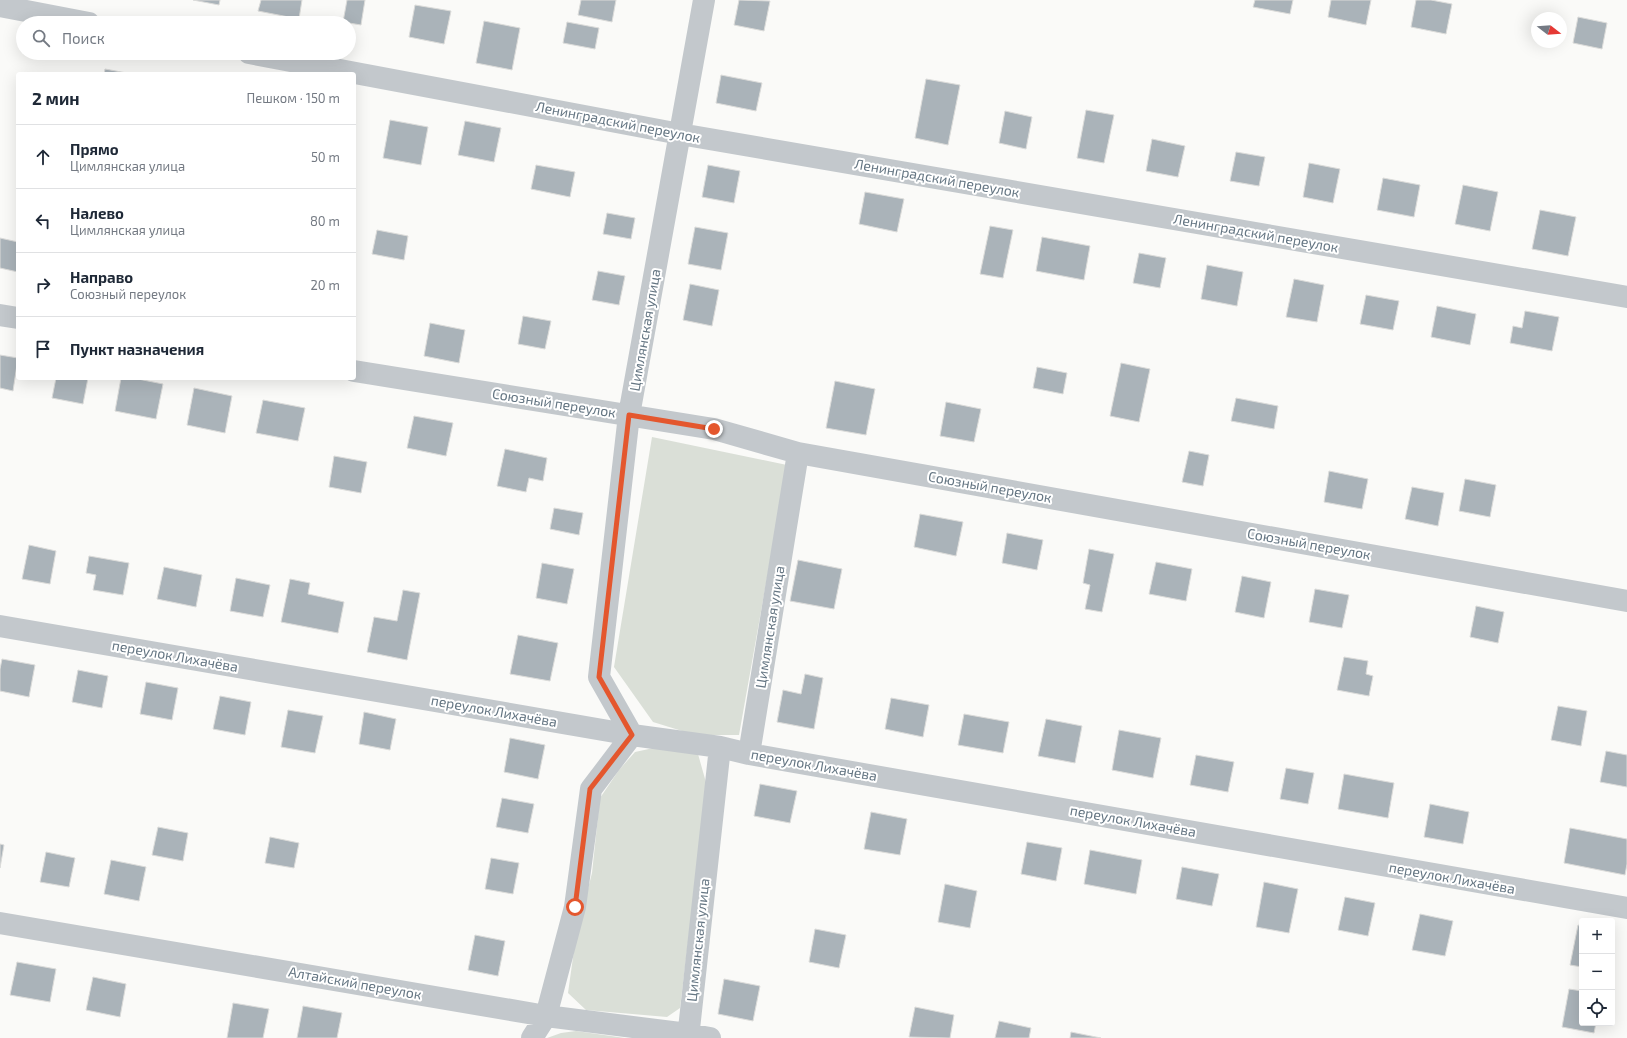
<!DOCTYPE html>
<html lang="ru">
<head>
<meta charset="utf-8">
<style>
  :root { --surface:#fff; --page:#f2f2f3; --text:#1f2937; --muted:#747a83; --line:#e0e1e3 }
  body { margin:0; font-family:"Exo 2",sans-serif; background:var(--page); color:var(--text) }
  .controls { position:absolute; right:12px; bottom:12px; display:grid; overflow:hidden; border-radius:4px; box-shadow:0 4px 16px #0002 }
  .controls button { width:36px; height:36px; display:grid; place-items:center; padding:0; border:0; border-bottom:1px solid var(--line); background:var(--surface); color:var(--text); font:20px sans-serif }
  .compass { position:absolute; left:1531px; top:12px; width:36px; height:36px; border-radius:50%; background:var(--surface); box-shadow:0 4px 16px #0002; rotate:107deg }
  .stop { position:absolute; width:12px; height:12px; margin:-9px; border:3px solid #e4572e; border-radius:50%; background:#fff }
  .stop.end { background:#e4572e; border-color:#fff; box-shadow:0 1px 4px #0008 }
  .list { margin:0; padding:0; list-style:none }
  h2 { display:flex; justify-content:space-between; align-items:center; height:52px; margin:0; padding:0 16px; font-size:17px }
  h2 small { font-size:13px; font-weight:400; color:var(--muted) }
  .list li { display:grid; grid-template-columns:26px 1fr auto; gap:12px; align-items:center; box-sizing:border-box; height:64px; padding:0 16px; border-top:1px solid var(--line) }
  .list b { display:block; font-size:15px; white-space:nowrap }
  .list p { margin:0; font-size:13px; white-space:nowrap; color:var(--muted) }
  .list em { font-size:13px; font-style:normal; color:var(--muted) }
  .icon { flex:none; width:22px; height:22px; fill:none; stroke:currentColor; stroke-width:2; stroke-linecap:round; stroke-linejoin:round }
  .map { position:relative; flex:none; width:1627px; height:1038px; overflow:hidden }
  .search { position:absolute; background:var(--surface); box-shadow:0 4px 16px #0002; left:16px; top:16px; width:340px; height:44px; display:flex; align-items:center; gap:10px; box-sizing:border-box; padding:0 14px; border-radius:22px; color:var(--muted); font-size:15px }
  .panel { position:absolute; background:var(--surface); box-shadow:0 4px 16px #0002; left:16px; top:72px; width:340px; height:308px; border-radius:4px }
  .map>svg:first-child { display:block }
</style>
</head>
<body>
<div class="map">
<svg width="1627" height="1038" viewBox="0 0 1627 1038">
  <rect width="100%" height="100%" fill="#fafaf8"/>
  <!-- green -->
  <path fill="#dadfd7" d="M652,437L787,465L739,735H695L653,722L614,667Z
    M658,747L698,754L707,786L680,1008L667,1017L586,1010L568,993L576,936L592,873L600,798L619,770L635,752Z
    M576,1031L625,1038H547L561,1033Z"/>
  <!-- building -->
  <path fill="#aab3b9" stroke="#dcdcda" d="M193,0H220L219,5Z
    M261,0H302L299,19L258,11Z
    M347,0H365L361,25L343,22Z
    M581,0H616L612,22L578,15Z
    M739,0L770,1L764,31L734,25Z
    M1255,0H1293L1290,14L1253,7Z
    M1331,0H1371L1366,25L1328,17Z
    M1416,0H1431L1452,4L1446,34L1411,27Z
    M415,5L451,11L444,44L409,37Z
    M1578,17L1607,23L1602,49L1573,43Z
    M484,21L520,28L512,70L476,63Z
    M567,22L599,28L595,49L563,43Z
    M105,69L132,74H104Z
    M721,75L762,83L756,111L716,103Z
    M926,79L960,85L948,145L915,138Z
    M1086,110L1114,115L1104,163L1077,158Z
    M1005,111L1032,117L1026,149L999,143Z
    M390,120L428,127L421,165L383,158Z
    M465,121L501,128L494,162L458,155Z
    M1152,139L1185,146L1178,177L1146,171Z
    M1236,152L1265,157L1259,186L1230,181Z
    M1309,163L1340,169L1333,203L1303,197Z
    M536,165L575,172L570,197L531,189Z
    M708,165L740,171L734,203L702,197Z
    M1383,178L1420,185L1414,217L1377,210Z
    M1463,185L1498,192L1490,231L1455,224Z
    M865,192L904,199L897,232L859,224Z
    M1540,210L1576,217L1568,256L1532,249Z
    M607,213L635,218L631,239L603,234Z
    M990,226L1013,230L1003,278L980,274Z
    M695,227L728,233L721,270L688,264Z
    M377,230L408,236L404,260L372,254Z
    M1042,237L1090,246L1084,280L1036,271Z
    M0,238L18,242V272L0,268Z
    M1139,253L1166,258L1160,288L1133,283Z
    M1207,265L1243,272L1237,306L1201,299Z
    M598,271L625,276L619,305L592,300Z
    M1294,279L1324,285L1317,322L1286,317Z
    M690,284L719,290L712,326L683,320Z
    M1366,295L1399,301L1393,330L1360,324Z
    M1437,306L1476,314L1470,345L1431,337Z
    M1525,311L1559,317L1552,351L1510,343L1513,326L1522,328Z
    M523,316L551,321L545,349L518,344Z
    M430,323L465,330L459,363L424,356Z
    M0,355L18,358L13,391L0,388Z
    M1121,363L1150,369L1139,422L1110,416Z
    M1037,367L1067,373L1063,394L1033,388Z
    M56,378H88L83,404L52,398Z
    M121,378H133L163,384L156,419L115,411Z
    M835,381L875,389L866,435L826,428Z
    M194,388L232,396L225,433L187,425Z
    M1236,398L1278,406L1274,429L1231,421Z
    M263,400L305,408L298,441L256,433Z
    M946,402L981,409L974,442L940,436Z
    M414,416L453,423L446,456L407,448Z
    M505,449L547,458L543,481L529,478L526,492L497,486Z
    M1189,451L1209,455L1203,486L1182,482Z
    M334,456L367,462L361,493L329,487Z
    M1329,471L1368,479L1362,509L1324,502Z
    M1465,479L1496,485L1490,517L1459,511Z
    M1412,487L1444,493L1438,526L1405,519Z
    M554,508L583,513L579,535L550,529Z
    M920,514L963,522L956,556L914,547Z
    M1007,533L1043,540L1037,570L1002,563Z
    M29,545L56,551L50,584L22,579Z
    M1089,549L1114,554L1102,612L1085,609L1090,585L1083,583Z
    M89,556L129,563L123,595L93,590L96,575L86,573Z
    M798,560L842,569L834,609L790,601Z
    M1156,562L1192,569L1186,601L1149,594Z
    M542,563L574,569L567,604L536,598Z
    M164,567L202,575L196,607L157,599Z
    M1242,576L1271,582L1264,618L1235,612Z
    M236,578L270,585L263,617L230,611Z
    M290,579L310,583L308,594L344,602L338,633L281,622Z
    M1315,589L1349,595L1342,628L1309,622Z
    M403,590L420,593L407,660L367,652L374,617L397,621Z
    M1476,606L1504,612L1498,643L1470,637Z
    M518,635L558,643L550,681L510,674Z
    M1344,657L1368,661L1366,674L1373,676L1369,696L1337,690Z
    M2,659L35,665L29,697L0,691V669Z
    M78,670L108,676L102,708L72,702Z
    M805,674L823,678L814,729L777,722L783,690L801,694Z
    M146,682L178,688L172,720L140,714Z
    M220,696L251,702L245,735L213,729Z
    M891,698L929,705L923,737L885,729Z
    M1558,706L1587,711L1581,746L1551,740Z
    M288,710L323,716L315,753L281,747Z
    M364,712L396,719L390,750L359,744Z
    M964,714L1009,722L1003,753L958,745Z
    M1046,719L1082,726L1075,763L1038,756Z
    M1119,730L1161,738L1153,778L1112,770Z
    M510,738L545,745L538,779L504,772Z
    M1606,751L1627,755V787L1600,782Z
    M1196,755L1234,762L1228,792L1190,785Z
    M1286,768L1314,773L1308,804L1280,799Z
    M1344,774L1394,783L1388,818L1338,809Z
    M760,784L797,791L790,823L754,816Z
    M502,798L534,804L528,833L496,827Z
    M1430,804L1469,812L1463,844L1424,837Z
    M871,812L907,819L900,855L864,849Z
    M158,827L188,833L183,861L152,855Z
    M1570,828L1627,839V864L1625,875L1564,863Z
    M270,837L299,843L294,868L265,863Z
    M1027,842L1062,848L1056,881L1021,874Z
    M0,844L4,845L0,868Z
    M1090,850L1142,860L1136,894L1084,884Z
    M46,852L75,858L69,887L40,882Z
    M491,858L519,863L513,894L485,889Z
    M111,860L146,867L139,901L104,894Z
    M1182,867L1219,874L1212,906L1176,899Z
    M1264,882L1298,889L1289,933L1256,927Z
    M945,884L977,891L970,928L938,922Z
    M1345,897L1375,903L1368,936L1338,930Z
    M1420,914L1453,921L1445,956L1412,950Z
    M1578,925L1582,926V967L1570,965Z
    M815,929L846,935L839,968L809,962Z
    M475,935L505,941L498,976L468,970Z
    M17,962L56,969L50,1002L10,995Z
    M93,977L126,984L120,1017L86,1010Z
    M724,979L760,986L753,1021L718,1014Z
    M1569,989L1582,991V1023H1596L1594,1033L1562,1027Z
    M233,1003L269,1009L263,1038H227Z
    M303,1006L342,1013L337,1038H297Z
    M915,1007L954,1015L950,1038L909,1037Z
    M999,1021L1031,1028L1029,1038H995Z
    M1071,1032L1101,1038H1070Z"/>
  <g fill="none" stroke-linecap="round" stroke-linejoin="round">
    <!-- street -->
    <path stroke="#c3c8cc" stroke-width="22" d="M0,6L89,23
      M249,53L680,134L1627,297
      M0,315L18,318
      M354,371L714,429L798,453L1627,601
      M0,626L632,735L720,747L749,754L1627,908
      M749,754L798,453
      M0,923L546,1016L688,1034L710,1038
      M532,1038L546,1016L575,907L591,789L632,735L599,677L629,415L704,0
      M688,1038L720,747"/>
  </g>
  <g fill="none" stroke-linecap="round" stroke-linejoin="round">
    <!-- route -->
    <path stroke="#e4572e" stroke-width="5" d="M575,907L590,789L632,735L599,677L629,415L714,429"/>
  </g>
  <g text-anchor="middle" stroke-width="4" stroke-linejoin="round" paint-order="stroke">
    <!-- street labels -->
    <g font-size="14" fill="#657683" stroke="#fff">
      <text transform="translate(618 122) rotate(11)" y="5">Ленинградский переулок</text>
      <text transform="translate(937 178) rotate(10)" y="5">Ленинградский переулок</text>
      <text transform="translate(1256 233) rotate(10)" y="5">Ленинградский переулок</text>
      <text transform="translate(645 330) rotate(-80)" y="5">Цимлянская улица</text>
      <text transform="translate(554 403) rotate(9)" y="5">Союзный переулок</text>
      <text transform="translate(990 487) rotate(10)" y="5">Союзный переулок</text>
      <text transform="translate(1309 544) rotate(10)" y="5">Союзный переулок</text>
      <text transform="translate(770 627) rotate(-81)" y="5">Цимлянская улица</text>
      <text transform="translate(175 656) rotate(10)" y="5">переулок Лихачёва</text>
      <text transform="translate(494 711) rotate(10)" y="5">переулок Лихачёва</text>
      <text transform="translate(814 765) rotate(10)" y="5">переулок Лихачёва</text>
      <text transform="translate(1133 821) rotate(10)" y="5">переулок Лихачёва</text>
      <text transform="translate(1452 878) rotate(10)" y="5">переулок Лихачёва</text>
      <text transform="translate(698 940) rotate(-84)" y="5">Цимлянская улица</text>
      <text transform="translate(355 983) rotate(10)" y="5">Алтайский переулок</text>
    </g>
  </g>
</svg>
<div class="controls">
<button>+</button>
<button>−</button>
<button><svg class="icon" aria-label="locate" viewBox="0 0 24 24"><circle cx="12" cy="12" r="6"/><path d="M12 2v4M12 18v4M2 12h4M18 12h4"/></svg></button>
</div>
<svg class="compass" viewBox="-18 -18 36 36"><path d="M0-13l5 13h-10z" fill="#e53935"/><path d="M0 13l5-13h-10z" fill="#747a83"/></svg>
<div class="stop" style="left:575px;top:907px"></div>
<div class="stop end" style="left:714px;top:429px"></div>
<div class="search"><svg class="icon" aria-label="search" viewBox="0 0 24 24"><circle cx="10" cy="10" r="6"/><path d="M15 15l6 6"/></svg>Поиск</div>
<section class="panel">
<h2>2 мин<small>Пешком · 150 m</small></h2>
<ul class="list">
<li><svg class="icon" aria-label="ahead" viewBox="0 0 24 24"><path d="M12 20V5M6 11l6-6 6 6"/></svg><div><b>Прямо</b><p>Цимлянская улица</p></div><em>50 m</em></li>
<li><svg class="icon" aria-label="left" viewBox="0 0 24 24"><path d="M17 20v-9H6M10 6l-5 5 5 5"/></svg><div><b>Налево</b><p>Цимлянская улица</p></div><em>80 m</em></li>
<li><svg class="icon" aria-label="right" viewBox="0 0 24 24"><path d="M7 20v-9h11M14 6l5 5-5 5"/></svg><div><b>Направо</b><p>Союзный переулок</p></div><em>20 m</em></li>
<li><svg class="icon" aria-label="arrive" viewBox="0 0 24 24"><path d="M6 21V4h12l-3 4 3 4H6"/></svg><div><b>Пункт назначения</b></div></li>
</ul>
</section>
</div>
</body>
</html>
